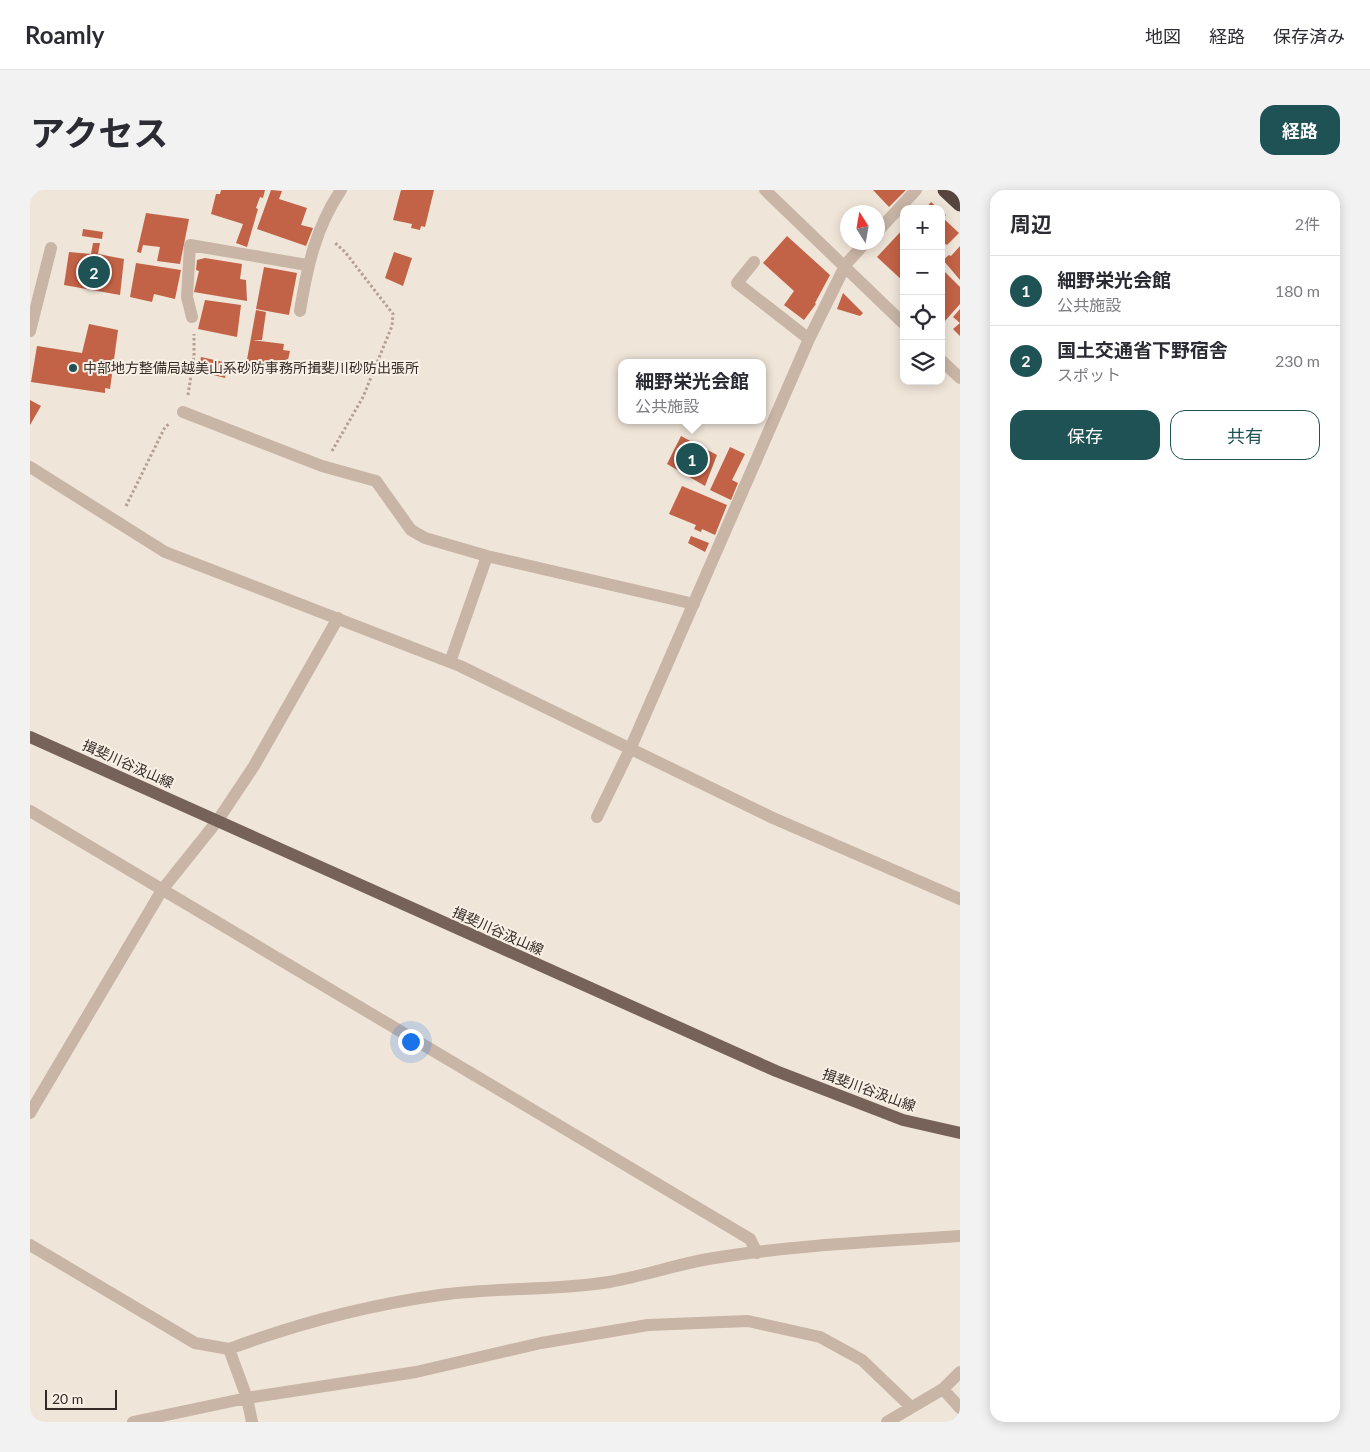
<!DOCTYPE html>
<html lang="ja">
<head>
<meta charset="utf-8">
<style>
  :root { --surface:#fff; --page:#f2f2f3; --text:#2b2b33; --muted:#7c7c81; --line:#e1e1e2; --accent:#1e5254 }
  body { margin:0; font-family:Lato,"Noto Sans JP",sans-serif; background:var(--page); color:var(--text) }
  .controls { position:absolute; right:15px; top:15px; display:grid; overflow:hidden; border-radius:10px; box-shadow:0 2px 12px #0003 }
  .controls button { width:45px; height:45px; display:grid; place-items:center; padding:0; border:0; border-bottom:1px solid var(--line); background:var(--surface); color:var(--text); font:25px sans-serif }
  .compass { position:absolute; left:810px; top:15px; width:45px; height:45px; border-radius:50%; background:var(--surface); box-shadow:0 2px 12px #0003; rotate:349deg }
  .scale { position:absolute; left:15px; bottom:12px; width:72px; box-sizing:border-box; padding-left:5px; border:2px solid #342b27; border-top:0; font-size:14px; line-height:18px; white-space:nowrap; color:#342b27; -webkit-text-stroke:4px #f8efe5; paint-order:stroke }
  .you { position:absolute; left:380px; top:851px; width:18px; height:18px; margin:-12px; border:4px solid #fff; border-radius:50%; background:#1a73e8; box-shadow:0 0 0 8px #1a73e833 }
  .badge { display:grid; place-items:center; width:32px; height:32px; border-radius:50%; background:var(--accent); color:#fff; font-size:16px; font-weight:700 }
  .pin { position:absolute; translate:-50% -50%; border:2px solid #fff; box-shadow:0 1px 5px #0006 }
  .popup { position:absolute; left:588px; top:169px; width:148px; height:65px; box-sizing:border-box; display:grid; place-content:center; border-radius:10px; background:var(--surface); filter:drop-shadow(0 1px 4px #0005); font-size:16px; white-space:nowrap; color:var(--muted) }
  .popup b { font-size:19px; color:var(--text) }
  .popup::after { content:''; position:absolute; left:50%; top:100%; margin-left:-10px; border:10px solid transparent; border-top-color:var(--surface) }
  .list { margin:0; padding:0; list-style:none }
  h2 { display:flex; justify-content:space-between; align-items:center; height:65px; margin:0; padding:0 20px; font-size:21px }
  h2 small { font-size:16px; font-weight:400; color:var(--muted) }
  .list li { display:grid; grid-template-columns:32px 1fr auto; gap:15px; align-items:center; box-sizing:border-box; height:70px; padding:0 20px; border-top:1px solid var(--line) }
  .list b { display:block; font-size:19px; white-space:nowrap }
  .list p { margin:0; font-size:16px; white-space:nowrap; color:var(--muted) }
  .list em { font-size:16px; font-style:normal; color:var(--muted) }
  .actions { display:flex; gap:10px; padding:15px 20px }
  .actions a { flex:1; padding:11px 0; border:1px solid var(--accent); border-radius:15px; text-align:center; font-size:18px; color:var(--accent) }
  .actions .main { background:var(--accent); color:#fff }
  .icon { flex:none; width:28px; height:28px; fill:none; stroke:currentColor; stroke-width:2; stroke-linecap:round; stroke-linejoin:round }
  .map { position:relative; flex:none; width:930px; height:1232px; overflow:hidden; border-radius:15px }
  header { display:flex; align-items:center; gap:30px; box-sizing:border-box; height:70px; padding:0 25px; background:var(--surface); border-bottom:1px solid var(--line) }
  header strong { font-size:24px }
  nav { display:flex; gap:28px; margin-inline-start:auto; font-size:18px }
  .intro { display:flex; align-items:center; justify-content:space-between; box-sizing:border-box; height:120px; padding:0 30px }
  h1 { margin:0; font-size:35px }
  .button { padding:12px 22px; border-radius:15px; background:var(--accent); color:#fff; font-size:18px; font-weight:700 }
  main { display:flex; gap:30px; padding:0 30px }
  aside { flex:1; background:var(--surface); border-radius:15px; box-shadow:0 2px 12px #0003 }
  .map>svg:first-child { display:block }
</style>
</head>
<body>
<header>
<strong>Roamly</strong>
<nav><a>地図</a><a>経路</a><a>保存済み</a></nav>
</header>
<div class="intro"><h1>アクセス</h1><a class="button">経路</a></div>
<main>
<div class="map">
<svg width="930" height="1232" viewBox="0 0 930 1232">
  <rect width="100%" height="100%" fill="#f0e5d9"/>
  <!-- building -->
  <path fill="#c26246" d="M191,0H235L233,8L230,7L226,18L228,19L217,57L206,53L213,34L181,24L186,4H190Z
    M241,0L252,1L249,9L277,18L271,35L283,38L276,56L227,39Z
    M371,0H404L395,37L391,36L390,40L381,38L382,34L363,30Z
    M843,0H876L859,17Z
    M901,12L909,19H895Z
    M911,21L916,25L913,28L929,43L917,55L914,53L911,56Z
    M116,23L159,29L150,74L127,71L130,57L113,55L111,63L107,62Z
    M874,38V92L847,67Z
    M53,39L73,42L72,49L52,46Z
    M757,46L800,85L785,113L786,114L774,130L754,115L764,101L733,73Z
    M63,53H70L68,64L94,69L90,105L34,95L39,62L61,64Z
    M930,56V90L913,70L919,65L921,66Z
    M364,62L382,68L373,96L355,88Z
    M175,68L212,74L210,89L216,90L217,111L164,102L169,81L166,80L167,70Z
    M106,73L151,80L145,109L124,104L122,112L100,107Z
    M234,77L267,83L259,125L226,119Z
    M911,78L930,97V114L915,131L911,127Z
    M813,103L833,123L830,126L807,119Z
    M175,110L211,115L207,147L168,139Z
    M930,119V133L923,127Z
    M226,120L236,122L232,150H223L254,154L253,160L260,161L255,183L216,175Z
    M930,133V146L923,139Z
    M59,134L88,140L80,199L75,198V203L1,192L7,156L52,163Z
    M171,167L198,173L195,188L168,181Z
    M0,210L11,216L0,235Z
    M651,246L687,265L675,296L637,274Z
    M700,257L715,264L702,290L708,293L701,310L680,300Z
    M652,296L697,315L685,345L672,339L671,342L664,339L666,335L639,324Z
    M661,346L679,353L675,362L658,353Z"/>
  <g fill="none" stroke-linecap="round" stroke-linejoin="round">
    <!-- path -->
    <path stroke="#b49f90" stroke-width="3" stroke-dasharray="2.5 2.5" stroke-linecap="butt" d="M158,205L164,166V144
      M302,261L333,207L362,136L363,124L315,62L304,52
      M96,316L135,237L139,234"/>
    <!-- minor -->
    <path stroke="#c8b5a6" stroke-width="12" d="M735,0L874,134
      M848,41L886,0
      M724,72L707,93L779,149
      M270,121C277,77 286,37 311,0
      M162,127L157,107L160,55L277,75
      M0,141L21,58
      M911,170L930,188
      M153,222L292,276L346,291L381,340L395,348L457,366
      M0,277L135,362L430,476L743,628L930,709
      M420,472L457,366L664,414
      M0,621L720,1049L727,1063
      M567,627L601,557L779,149L816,74L836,52
      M0,923L132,700L188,630L224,576L308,428
      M0,1055L165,1153L199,1159L217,1208L222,1232
      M199,1159C266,1134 339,1115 410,1105C466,1097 523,1101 579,1092C613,1086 645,1075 678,1069C761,1055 846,1052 930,1046
      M913,1199L930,1218
      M103,1232L217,1208L386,1182L511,1153L618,1135L718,1131L790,1147L832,1170L881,1217
      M857,1232L913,1199L930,1182"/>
    <!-- major -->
    <path stroke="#766258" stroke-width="12" d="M0,547L746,881L873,930L930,943"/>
    <!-- highway -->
    <path stroke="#55453e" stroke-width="15" d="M915,0L930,14"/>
  </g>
  <!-- markers -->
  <circle fill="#1e5254" stroke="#f8efe5" stroke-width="2" cx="43" cy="178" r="5"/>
  <g text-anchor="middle" stroke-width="4" stroke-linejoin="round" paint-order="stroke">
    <!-- poi labels -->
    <g font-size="14" fill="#342b27" stroke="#f8efe5" text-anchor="start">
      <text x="53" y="183">中部地方整備局越美山系砂防事務所揖斐川砂防出張所</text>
    </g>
    <!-- street labels -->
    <g font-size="14" fill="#342b27" stroke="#f8efe5">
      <text transform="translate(98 574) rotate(24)" y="5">揖斐川谷汲山線</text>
      <text transform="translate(468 741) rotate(24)" y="5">揖斐川谷汲山線</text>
      <text transform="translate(839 900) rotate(20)" y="5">揖斐川谷汲山線</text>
    </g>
  </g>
</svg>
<div class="controls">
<button>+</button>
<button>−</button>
<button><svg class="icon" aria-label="locate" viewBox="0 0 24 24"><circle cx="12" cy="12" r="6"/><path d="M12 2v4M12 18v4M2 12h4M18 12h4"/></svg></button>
<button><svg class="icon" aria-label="layers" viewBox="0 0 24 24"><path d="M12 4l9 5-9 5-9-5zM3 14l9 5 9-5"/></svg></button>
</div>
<svg class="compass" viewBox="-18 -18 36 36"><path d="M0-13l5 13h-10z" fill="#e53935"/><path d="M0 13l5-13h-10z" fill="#7c7c81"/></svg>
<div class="scale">20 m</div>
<div class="you"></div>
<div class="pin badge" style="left:662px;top:269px">1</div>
<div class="popup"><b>細野栄光会館</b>公共施設</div>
<div class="pin badge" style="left:64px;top:82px">2</div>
</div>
<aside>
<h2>周辺<small>2件</small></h2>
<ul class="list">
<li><span class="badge">1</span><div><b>細野栄光会館</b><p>公共施設</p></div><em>180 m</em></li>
<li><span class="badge">2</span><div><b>国土交通省下野宿舎</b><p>スポット</p></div><em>230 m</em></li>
</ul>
<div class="actions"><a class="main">保存</a><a>共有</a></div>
</aside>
</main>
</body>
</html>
